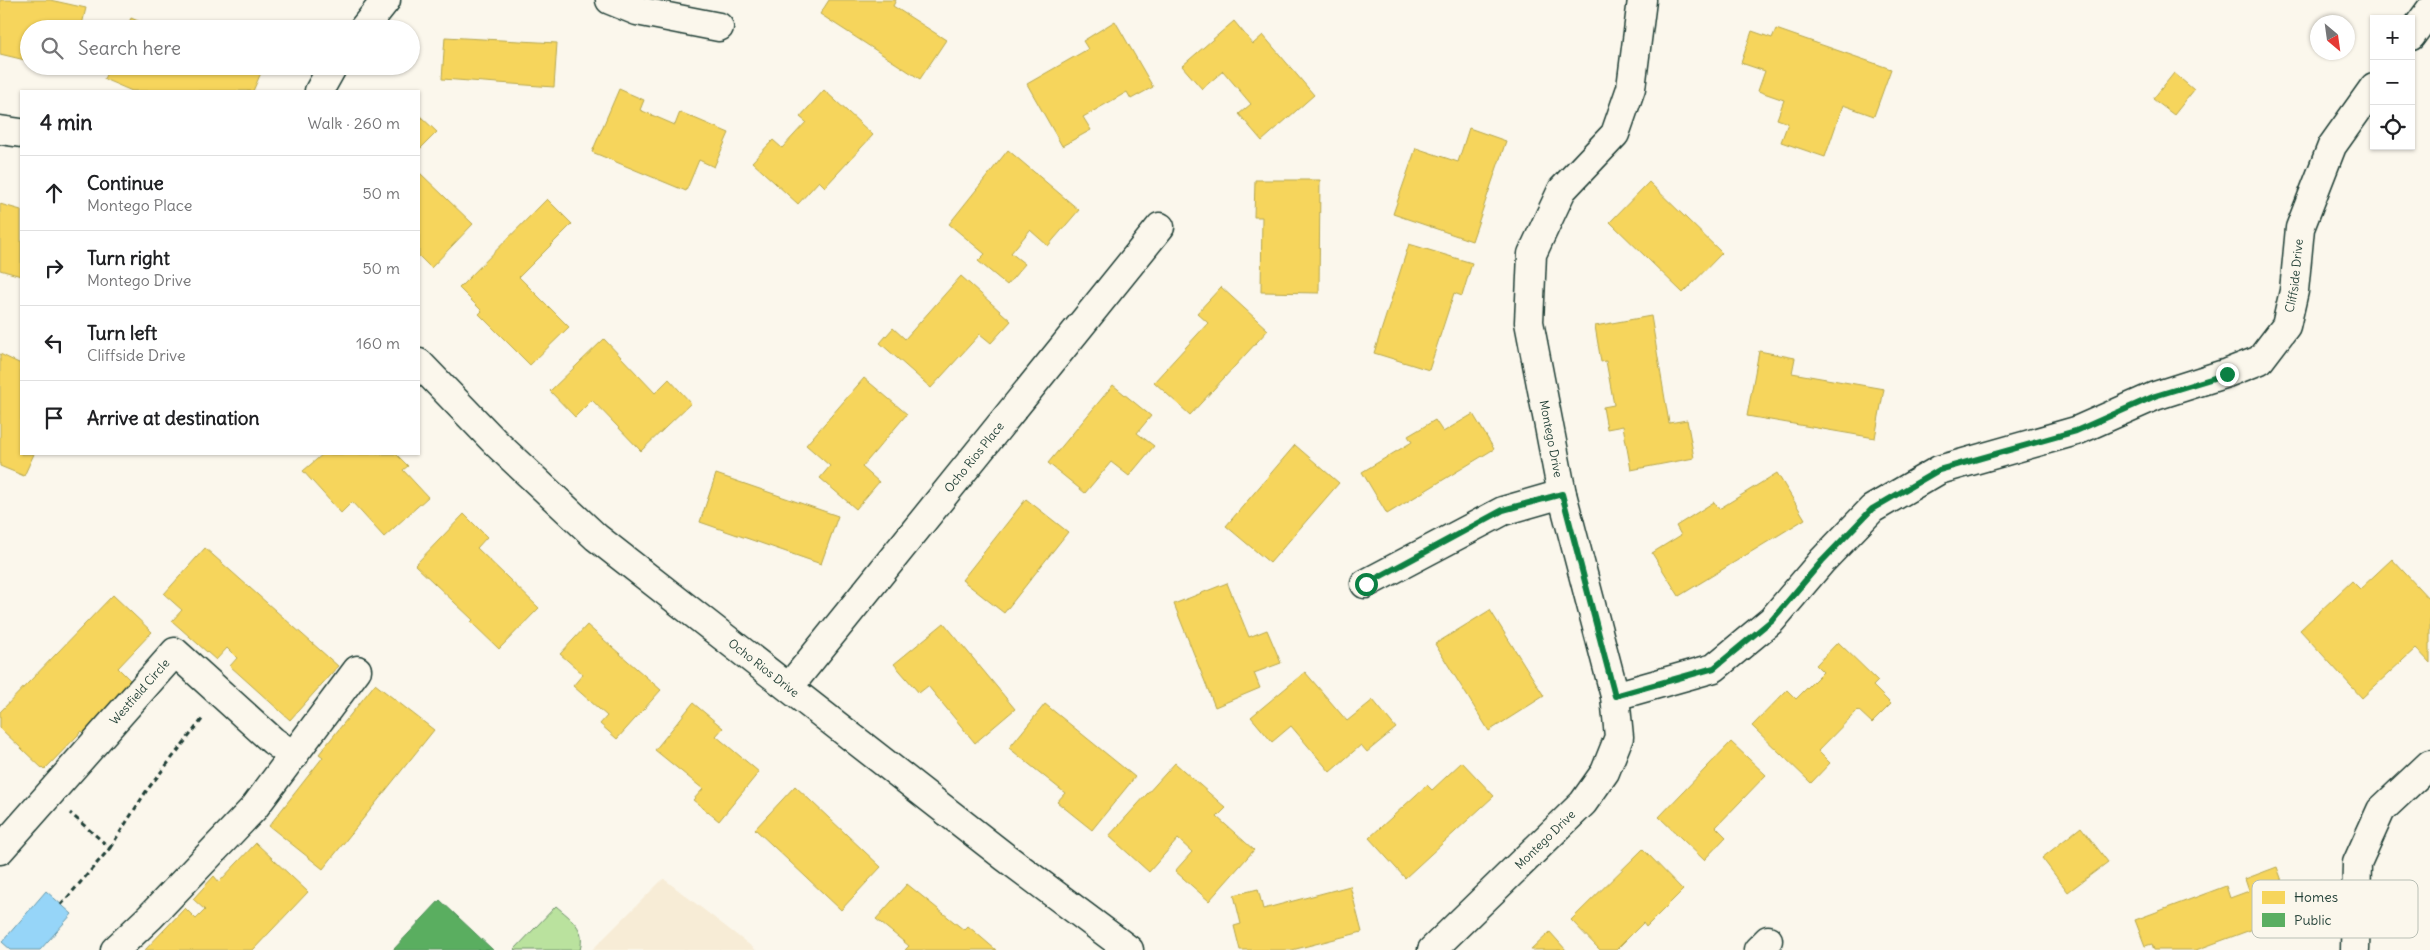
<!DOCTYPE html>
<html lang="en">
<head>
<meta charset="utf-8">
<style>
  :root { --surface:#fff; --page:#f6f6f6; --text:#202124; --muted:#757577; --line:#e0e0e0 }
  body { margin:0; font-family:Delius,sans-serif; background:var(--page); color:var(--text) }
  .controls { position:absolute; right:15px; top:15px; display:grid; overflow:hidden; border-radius:0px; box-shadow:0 1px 4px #0004 }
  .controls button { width:45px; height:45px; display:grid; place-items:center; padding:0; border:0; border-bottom:1px solid var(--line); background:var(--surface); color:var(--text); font:25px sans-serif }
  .compass { position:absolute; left:2310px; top:15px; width:45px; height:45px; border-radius:50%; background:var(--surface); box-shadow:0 1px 4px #0004; rotate:151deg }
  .stop { position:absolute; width:15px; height:15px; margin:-11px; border:4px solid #0b8043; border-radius:50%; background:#fff }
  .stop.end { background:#0b8043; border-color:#fff; box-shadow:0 1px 5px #0008 }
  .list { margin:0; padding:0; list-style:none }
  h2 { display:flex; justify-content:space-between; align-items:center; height:65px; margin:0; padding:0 20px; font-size:21px }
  h2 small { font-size:16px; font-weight:400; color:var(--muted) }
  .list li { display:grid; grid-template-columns:32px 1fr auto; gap:15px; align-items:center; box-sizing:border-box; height:75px; padding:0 20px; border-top:1px solid var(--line) }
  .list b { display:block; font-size:19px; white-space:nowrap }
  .list p { margin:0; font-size:16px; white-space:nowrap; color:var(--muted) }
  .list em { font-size:16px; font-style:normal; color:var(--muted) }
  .icon { flex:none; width:28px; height:28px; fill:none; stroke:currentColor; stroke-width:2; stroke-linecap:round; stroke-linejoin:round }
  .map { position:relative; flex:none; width:2430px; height:950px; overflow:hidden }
  .search { position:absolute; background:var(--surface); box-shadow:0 1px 4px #0004; left:20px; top:20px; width:400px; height:55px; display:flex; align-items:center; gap:12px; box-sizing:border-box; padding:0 18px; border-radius:28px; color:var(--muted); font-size:19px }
  .panel { position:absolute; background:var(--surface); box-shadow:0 1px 4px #0004; left:20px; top:90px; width:400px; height:365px; border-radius:0px }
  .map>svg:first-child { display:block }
</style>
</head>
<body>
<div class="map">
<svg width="2430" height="950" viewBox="0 0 2430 950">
  <rect width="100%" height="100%" fill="#fbf7ec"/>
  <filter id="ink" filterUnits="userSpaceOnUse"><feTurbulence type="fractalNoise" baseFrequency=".02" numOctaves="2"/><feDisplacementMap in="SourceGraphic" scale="10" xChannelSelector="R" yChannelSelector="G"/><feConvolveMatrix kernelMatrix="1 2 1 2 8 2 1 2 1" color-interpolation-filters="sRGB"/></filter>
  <g filter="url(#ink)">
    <!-- built -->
    <path fill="#f7ecd6" d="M663,879H664L756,950H592Z"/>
    <!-- green -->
    <path fill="#bae29e" stroke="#6c9069" d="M556,906C571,919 586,928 580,950H514Z"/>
    <!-- water -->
    <path fill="#96d5f8" stroke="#6698aa" d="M46,891L72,914L40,950H11L2,942Z"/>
    <!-- homes -->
    <path fill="#f6d55c" stroke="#b6a750" d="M0,0H50L86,8L81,29H29V61L0,54Z
      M829,0H896L893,6L946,40L920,79L820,14Z
      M131,18L157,29H126Z
      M1115,21L1153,87L1131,99L1127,92L1083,117L1091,130L1062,146L1027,84L1088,49L1083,41Z
      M1234,21L1253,44L1263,35L1314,95L1262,141L1239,114L1251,104L1223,71L1202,89L1182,66Z
      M1776,29L1891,69L1874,116L1843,105L1825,157L1781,142L1788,123L1777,119L1784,100L1758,91L1765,71L1741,63L1752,31L1772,38Z
      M445,37L557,43L554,87L442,79Z
      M110,66H264L253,91H132L104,79Z
      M2174,73L2194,90L2174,115L2153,99Z
      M619,89L644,100L640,110L675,125L680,112L729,133L714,167L699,160L686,191L592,152Z
      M824,90L873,135L825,187L819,181L798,204L752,162L773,140L782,148L806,122L800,117Z
      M419,115L437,132L419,150Z
      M1469,128L1506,141L1472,241L1393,214L1416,148L1458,162Z
      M1008,150L1079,210L1048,246L1030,230L1011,253L1025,264L1007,285L978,261L985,254L949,224Z
      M419,172L473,224L431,268L419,256Z
      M1255,180H1320L1319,293L1261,292L1262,217H1254Z
      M1649,182L1722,253L1683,293L1610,222Z
      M547,199L572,224L519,277L569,327L530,365L479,314L482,311L459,288Z
      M0,204L21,210V276L0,270Z
      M1409,244L1472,263L1462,296L1454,293L1429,370L1374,353Z
      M961,276L1011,321L991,343L980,334L931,388L880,343L893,328L905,339Z
      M1221,287L1268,330L1190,415L1154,382L1208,323L1197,313Z
      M1651,316L1669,423L1687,420L1694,458L1631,470L1623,426L1607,429L1603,407L1614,405L1606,361L1601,362L1595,326Z
      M604,339L655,393L669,379L691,403L641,451L592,400L575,417L550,391Z
      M1759,351L1795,358L1792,373L1884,389L1875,438L1747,416Z
      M0,354L21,364V454H34L24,476L0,466Z
      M864,378L907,414L862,467L879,482L856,509L820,478L830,466L806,445Z
      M1113,385L1151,416L1137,433L1154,446L1129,476L1111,462L1085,493L1048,463Z
      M1473,414L1494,449L1387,514L1362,472L1412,442L1408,436L1435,420L1443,432Z
      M1295,445L1339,483L1270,563L1226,526Z
      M323,454H396L408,466L403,470L428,497L384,537L352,502L341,513L303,471Z
      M1777,473L1805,519L1679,596L1652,553L1681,535L1676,526L1714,502L1719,509Z
      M716,474L838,516L821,564L700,522Z
      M1026,499L1068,532L1004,613L962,580Z
      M464,514L487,537L477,548L539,608L499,649L471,622L473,620L415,565Z
      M205,548L338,666L290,720L230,666L237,658L227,648L216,660L172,621L182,610L164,594Z
      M2392,559L2430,600V663L2416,648L2362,698L2300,630L2352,581L2360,589Z
      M1227,583L1249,637L1267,630L1281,663L1254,673L1260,688L1215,707L1174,604Z
      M113,595L152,632L118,668L133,683L86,735L82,731L44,770L0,728V712Z
      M1490,610L1544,696L1489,731L1435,644Z
      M944,623L1015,709L975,743L928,686L919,693L894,664Z
      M587,625L661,690L617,739L600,724L607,716L573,686L583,674L560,654Z
      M1838,642L1878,681L1873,686L1891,704L1872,723L1858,710L1818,751L1830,763L1811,783L1752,726L1787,690L1796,699L1823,672L1816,665Z
      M1305,672L1347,721L1373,700L1396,728L1367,752L1361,745L1330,772L1291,726L1272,742L1251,717Z
      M375,684L434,730L323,869L269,826L323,757L319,754Z
      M693,703L723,728L716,736L759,772L719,821L693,800L703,789L655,750Z
      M1045,704L1135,777L1092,830L1057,802L1065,793L1009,748Z
      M1731,742L1766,775L1716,827L1726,837L1704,860L1659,817Z
      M1462,762L1494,796L1405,878L1369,838L1427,785L1432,790Z
      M1175,763L1226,808L1217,817L1254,850L1209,901L1175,871L1192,852L1178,839L1149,872L1109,836Z
      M795,786L881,867L841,910L755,829Z
      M2081,827L2108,862L2068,892L2042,858Z
      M256,843L308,892L253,950H145L185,908L196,919L205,910L193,899L214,876L219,882Z
      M1643,849L1683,890L1646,927L1643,923L1616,950H1600L1571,920Z
      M2277,867L2294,914L2196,950H2154L2152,944L2145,946L2135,920L2226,886L2230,898L2249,891L2245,879Z
      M907,884L964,930L968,926L996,950H905L909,946L876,919Z
      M1350,886L1362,932L1292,950H1240L1234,926L1241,924L1234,895L1258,889L1263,909Z
      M1550,932L1566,950H1531Z"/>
    <!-- public -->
    <path fill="#5aae61" stroke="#488c54" d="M440,900L493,950H393Z"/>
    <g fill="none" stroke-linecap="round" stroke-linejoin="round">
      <!-- minor casing -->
      <g stroke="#1f3d34" stroke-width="31">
        <g id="minor">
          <path d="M610,0L637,11L719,27"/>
          <path d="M363,29L386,0"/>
          <path d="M2411,36L2430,10"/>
          <path d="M319,91L333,66"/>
          <path d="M0,130L21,133"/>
          <path id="s1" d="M419,363L497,444L596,537L1005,857L1129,950"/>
          <path d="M1365,584L1503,511L1562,494"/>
          <path id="s2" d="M789,687L1160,227"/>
          <path id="s3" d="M1615,696L1714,668L1772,620L1822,561L1872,509L1939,470L2076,431L2155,396L2227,373L2260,360L2286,326L2294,291L2300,228L2332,146L2374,87"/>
          <path id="s4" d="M0,850L175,652L273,741L294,756"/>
          <path d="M115,950L150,917L254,808L357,670"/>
          <path id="s5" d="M1432,950L1583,803L1605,772L1619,737L1615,696L1562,494L1529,322L1532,254L1562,190L1615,134L1631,88L1642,0"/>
          <path d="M1758,950L1768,940"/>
          <path d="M2355,950L2357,863L2381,810L2430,764"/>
        </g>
      </g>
      <!-- path -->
      <path stroke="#1f3d34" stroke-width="3" stroke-dasharray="5 4" stroke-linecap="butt" d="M110,848L147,790L204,717
        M61,905L110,848L70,813"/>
      <!-- minor -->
      <use href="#minor" stroke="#fbf7ec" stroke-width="28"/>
    </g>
  </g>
  <g fill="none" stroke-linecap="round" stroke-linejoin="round" filter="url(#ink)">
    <!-- route -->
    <path stroke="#0b8043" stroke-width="6" d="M1366,584L1503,510L1562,494L1615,696L1714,668L1772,620L1822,561L1872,509L1939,470L2076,431L2155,396L2227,374"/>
  </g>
  <g text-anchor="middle" stroke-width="5" stroke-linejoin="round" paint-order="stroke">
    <!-- street labels -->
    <g font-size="12" fill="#1f3d34" stroke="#fbf7ec">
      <text dy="4" stroke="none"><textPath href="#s3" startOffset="839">Cliffside Drive</textPath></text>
      <text transform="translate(1551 439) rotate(79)" y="4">Montego Drive</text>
      <text dy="4" stroke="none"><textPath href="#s2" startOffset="295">Ocho Rios Place</textPath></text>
      <text dy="4" stroke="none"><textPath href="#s1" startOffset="461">Ocho Rios Drive</textPath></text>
      <text dy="4" stroke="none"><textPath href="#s4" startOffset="211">Westfield Circle</textPath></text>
      <text dy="4" stroke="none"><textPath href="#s5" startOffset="158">Montego Drive</textPath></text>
    </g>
  </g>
  <!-- legend -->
  <rect x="2252" y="880" width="166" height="58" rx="8" fill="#fbf7ec" stroke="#b9bfb5" stroke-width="1"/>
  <rect x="2262" y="891" width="23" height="13" fill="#f6d55c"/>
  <rect x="2262" y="913" width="23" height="14" fill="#5aae61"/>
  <g font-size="14" fill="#1f3d34">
    <text x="2294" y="902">Homes</text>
    <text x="2294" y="925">Public</text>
  </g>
</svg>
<div class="controls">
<button>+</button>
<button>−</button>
<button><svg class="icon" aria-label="locate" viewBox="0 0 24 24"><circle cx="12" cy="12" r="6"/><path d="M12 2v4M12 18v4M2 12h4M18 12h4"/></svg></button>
</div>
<svg class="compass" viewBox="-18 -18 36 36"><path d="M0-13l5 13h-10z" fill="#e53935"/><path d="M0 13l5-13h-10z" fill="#757577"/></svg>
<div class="stop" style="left:1366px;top:584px"></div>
<div class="stop end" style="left:2227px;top:374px"></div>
<div class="search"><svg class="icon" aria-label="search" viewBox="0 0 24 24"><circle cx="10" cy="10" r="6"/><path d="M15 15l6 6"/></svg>Search here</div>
<section class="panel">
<h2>4 min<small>Walk · 260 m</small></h2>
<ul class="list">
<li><svg class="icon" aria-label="ahead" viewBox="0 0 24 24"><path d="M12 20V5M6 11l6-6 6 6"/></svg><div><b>Continue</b><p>Montego Place</p></div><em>50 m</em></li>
<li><svg class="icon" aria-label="right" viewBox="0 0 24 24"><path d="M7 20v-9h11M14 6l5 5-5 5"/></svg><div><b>Turn right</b><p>Montego Drive</p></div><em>50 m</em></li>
<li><svg class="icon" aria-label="left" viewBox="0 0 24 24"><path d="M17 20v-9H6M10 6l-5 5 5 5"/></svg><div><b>Turn left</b><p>Cliffside Drive</p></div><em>160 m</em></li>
<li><svg class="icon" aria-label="arrive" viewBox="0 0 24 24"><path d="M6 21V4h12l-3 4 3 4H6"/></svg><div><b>Arrive at destination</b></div></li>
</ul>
</section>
</div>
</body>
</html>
